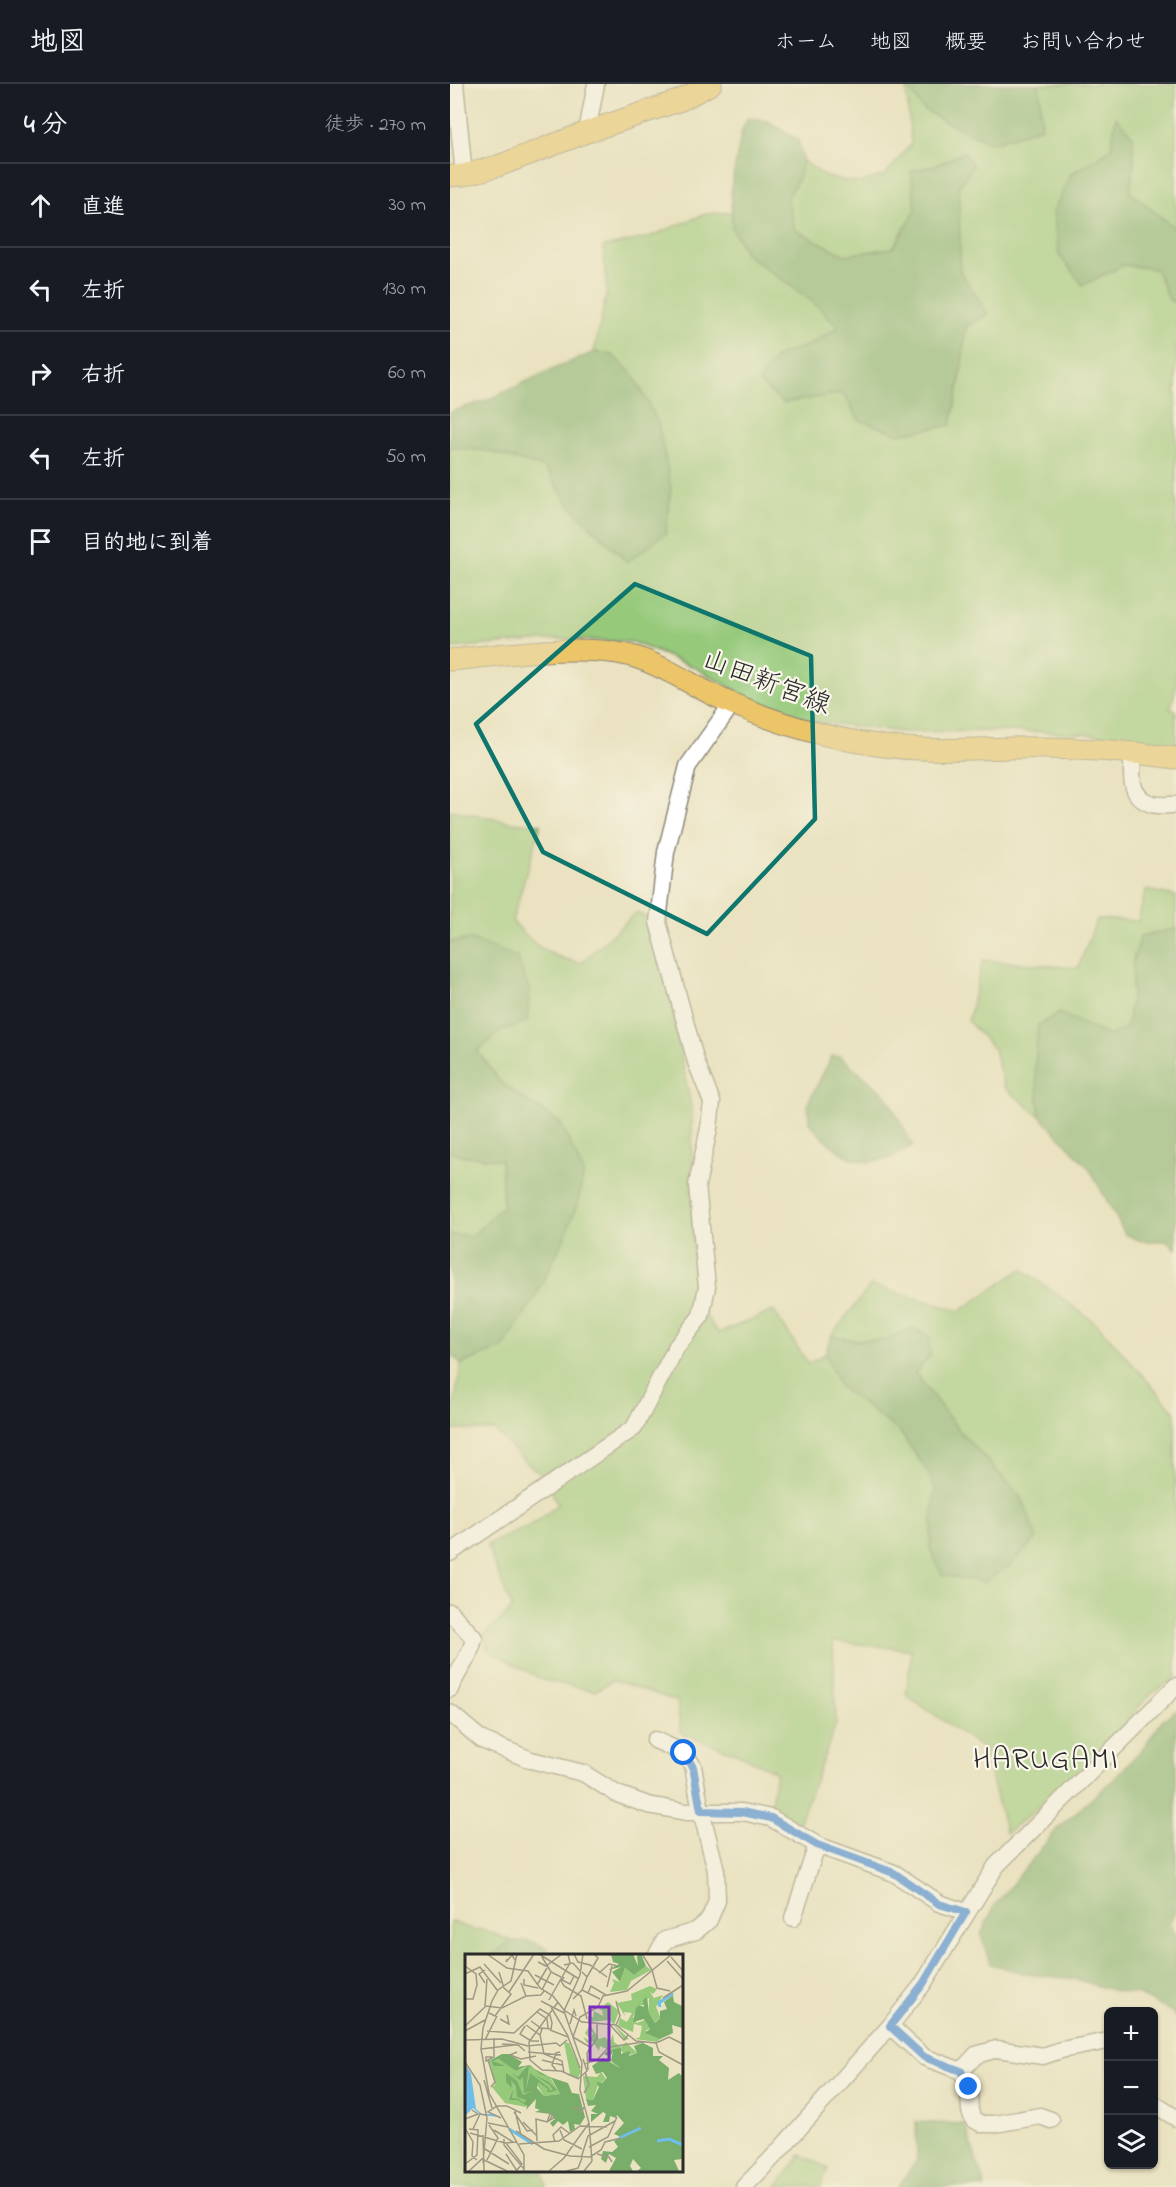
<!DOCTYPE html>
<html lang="ja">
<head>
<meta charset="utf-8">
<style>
  :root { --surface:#171b24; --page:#242831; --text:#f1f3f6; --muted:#9ea1a6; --line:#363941 }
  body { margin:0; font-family:"Indie Flower","Klee One",sans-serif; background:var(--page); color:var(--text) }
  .controls { position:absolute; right:18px; bottom:18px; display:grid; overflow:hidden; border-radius:9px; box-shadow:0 2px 4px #0004 }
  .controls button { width:54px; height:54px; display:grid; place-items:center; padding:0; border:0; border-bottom:2px solid var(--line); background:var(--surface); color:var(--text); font:30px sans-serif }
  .stop { position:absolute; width:18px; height:18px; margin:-14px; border:4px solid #1a73e8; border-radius:50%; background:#fff }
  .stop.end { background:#1a73e8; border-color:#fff; box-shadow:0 2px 6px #0008 }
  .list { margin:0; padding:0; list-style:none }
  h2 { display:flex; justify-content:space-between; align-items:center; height:78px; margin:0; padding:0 24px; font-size:26px }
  h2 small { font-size:20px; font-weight:400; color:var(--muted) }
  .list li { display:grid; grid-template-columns:39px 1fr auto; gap:18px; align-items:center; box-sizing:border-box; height:84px; padding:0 24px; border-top:2px solid var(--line) }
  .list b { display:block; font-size:22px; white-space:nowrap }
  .list em { font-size:20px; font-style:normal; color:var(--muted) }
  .icon { flex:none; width:33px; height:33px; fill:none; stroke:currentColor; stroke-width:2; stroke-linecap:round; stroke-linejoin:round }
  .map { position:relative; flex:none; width:726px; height:2103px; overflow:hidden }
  header { display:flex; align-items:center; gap:36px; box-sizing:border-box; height:84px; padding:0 30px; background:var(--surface); border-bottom:2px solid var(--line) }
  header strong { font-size:28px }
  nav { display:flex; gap:33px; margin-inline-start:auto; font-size:21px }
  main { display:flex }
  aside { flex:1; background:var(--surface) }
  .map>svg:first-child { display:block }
</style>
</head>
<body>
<header>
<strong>地図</strong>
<nav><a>ホーム</a><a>地図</a><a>概要</a><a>お問い合わせ</a></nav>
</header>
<main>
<aside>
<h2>4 分<small>徒歩 · 270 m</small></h2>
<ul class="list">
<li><svg class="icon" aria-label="ahead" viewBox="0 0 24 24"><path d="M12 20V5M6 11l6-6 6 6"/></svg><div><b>直進</b></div><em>30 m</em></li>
<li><svg class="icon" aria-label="left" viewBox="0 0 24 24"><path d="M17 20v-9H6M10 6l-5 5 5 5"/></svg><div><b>左折</b></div><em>130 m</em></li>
<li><svg class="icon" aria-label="right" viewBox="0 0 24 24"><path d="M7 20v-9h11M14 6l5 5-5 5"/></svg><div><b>右折</b></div><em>60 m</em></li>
<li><svg class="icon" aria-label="left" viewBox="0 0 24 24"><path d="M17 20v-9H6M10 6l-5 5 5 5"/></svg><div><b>左折</b></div><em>50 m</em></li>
<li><svg class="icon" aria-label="arrive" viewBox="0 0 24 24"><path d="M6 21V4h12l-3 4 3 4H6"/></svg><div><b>目的地に到着</b></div></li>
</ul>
</aside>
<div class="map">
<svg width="726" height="2103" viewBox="0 0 726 2103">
  <rect width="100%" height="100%" fill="#fbf7ec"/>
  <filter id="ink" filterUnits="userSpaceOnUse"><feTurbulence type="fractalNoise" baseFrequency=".0167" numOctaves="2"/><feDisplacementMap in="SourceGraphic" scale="12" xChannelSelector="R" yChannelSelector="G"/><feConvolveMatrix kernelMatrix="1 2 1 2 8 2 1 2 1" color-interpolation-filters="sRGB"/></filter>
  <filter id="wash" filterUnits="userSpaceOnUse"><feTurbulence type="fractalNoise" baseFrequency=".008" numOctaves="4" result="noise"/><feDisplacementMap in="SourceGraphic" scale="24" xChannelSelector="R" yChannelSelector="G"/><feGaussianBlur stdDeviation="1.35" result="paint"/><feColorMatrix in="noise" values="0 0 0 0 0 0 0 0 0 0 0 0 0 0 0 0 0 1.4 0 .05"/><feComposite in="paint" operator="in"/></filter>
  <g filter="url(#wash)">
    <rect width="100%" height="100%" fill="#eae2c0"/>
    <!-- green -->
    <path fill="#96c97a" stroke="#607a52" stroke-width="1.5" d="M456,0L473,25L500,40L542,59L592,43L589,0H726V145L680,108L684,78L666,34L661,65L621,90L674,181L706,185L719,216L726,219V604L720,625L726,627V662L634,649L557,647L452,648L359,637L303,616L246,584L183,558L109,555L0,564V363L38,367L95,384L121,423L162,271L144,268L157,208L153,163L199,153L255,130L282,128V144L296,170L362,217L389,243L359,261L325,273L310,299L333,319L393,309L409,336L501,341L510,296L516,243L537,230L510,187L509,102L522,82L514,68L487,81L462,87L466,126L443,164L395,171L345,146L336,114L347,97L353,77L376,93L409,99L435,91L461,60Z
      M0,726L60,738L91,740L62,837C85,862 96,872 131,879L187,828L200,836L220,914L242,1028L243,1214L268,1249L324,1227L358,1280L375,1270L390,1303L450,1348L476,1385L485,1404L480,1465L507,1344L465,1289L463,1244L435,1256H403L381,1252L421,1201L510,1227L572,1185L647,1240L725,1328L726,1594L701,1610L613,1705L556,1749L534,1665L456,1611L462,1566L383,1557L386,1640L348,1742L320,1725L326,1688L286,1669L231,1649L227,1617L163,1596L145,1607L93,1596L37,1565L34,1551L62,1525L37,1461L87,1438L108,1420L93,1392L76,1378L44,1346H0L11,1280L53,1264L84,1215L114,1155L128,1118L111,1040L51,999L27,966L54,945L20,855L0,858Z
      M696,806L726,812V845L691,852L683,876L682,910L677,943L660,953L638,943L585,983L590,1032L554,1003L544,965L518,937L533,876L628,884L647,835L688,837Z
      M0,1068L11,1071L51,1076L53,1123L23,1151H0Z
      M0,1837L23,1846L32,1845L61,1857L41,1872H16V2086L93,2087L97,2103H0Z
      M351,2071L378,2084L371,2103H327Z"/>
    <!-- forest -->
    <path fill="#78ad6a" stroke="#526c4a" stroke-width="1.5" d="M456,0H589L592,43L542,59L500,40L473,25Z
      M666,33L683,52L684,78L680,108L726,145V219L719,216L706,185L674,181L633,201L609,171L603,128L621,90L661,65Z
      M298,34L318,37L348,56L353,77L347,97L337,114L345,146L395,171L443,164L466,126L461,87L487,81L514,68L523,82L509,102L510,187L538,230L516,243L510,296L501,341L449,350L409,336L393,309L333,319L309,298L325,273L359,261L389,243L362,217L296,170L282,144L281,103L292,46Z
      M144,268L162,271L183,290L208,338L221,403L216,449L177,478L121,423L95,384L38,367L0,363V328L40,315L94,289Z
      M726,845V1165L718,1157H691L675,1150L639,1084L590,1032L585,983L588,941L609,929L660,952L677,943L682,910L683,876L691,852Z
      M20,855L67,873L80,908L77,938L54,945L27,967L51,999L111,1040L134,1089L128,1118L114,1155L84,1215L53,1264L11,1280L0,1269V1151H23L53,1122L51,1076L11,1071L0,1068V858Z
      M382,972H390L436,1011L463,1062L438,1075L418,1078L400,1074L377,1058L359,1039L358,1019Z
      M463,1244L479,1253L480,1272L465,1289L507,1344L572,1414L587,1454L559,1482L535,1498L492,1491L480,1465L485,1404L476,1385L450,1348L390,1303L375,1270L381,1252L403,1256H435Z
      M726,1626V1825L719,1840L726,1850V1935L722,1928L687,1910L665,1907L625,1895L576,1890L540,1880L531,1850L545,1821L608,1744L664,1695L693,1664L713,1636Z
      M61,1857H81L97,1864L101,1872H41Z
      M466,2038L515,2040L535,2103H448L467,2076Z"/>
  </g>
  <g filter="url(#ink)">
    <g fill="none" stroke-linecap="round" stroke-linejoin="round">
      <!-- minor casing -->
      <g stroke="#8a8676" stroke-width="19">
        <path id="minor" d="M5,0L14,91
          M137,48L146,0
          M683,668C682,688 677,713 702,720C709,722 719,721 726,721
          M0,1469L184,1344L227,1262L251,1232L257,1203L247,1101L259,1044L262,1018L246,978L208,838L216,768L238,682L282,620
          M0,1528L24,1554C21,1573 7,1587 0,1605
          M0,1629L32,1656L81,1676L133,1689L167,1710L198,1721L236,1728H292L321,1734L367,1761L444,1789L489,1819L516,1828
          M205,1656L234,1669L243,1682L251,1727L266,1786L267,1817L259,1836L246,1847L215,1856L206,1872
          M343,1834L367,1761
          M440,1942L474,1973L511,1987L526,1971L547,1965L593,1972L611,1966L658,1957
          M511,1987L519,2003L520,2027L523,2035L532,2040H545L590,2032L601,2036
          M704,2020L726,2034
          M294,2103L327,2069L440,1942L473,1900L546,1782L726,1602"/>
      </g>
      <!-- major casing -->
      <g stroke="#8a8676" stroke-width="23">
        <path id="major" d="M0,92L14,91L48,82L137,48L231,16L261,0
          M0,576C52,571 136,558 185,573C220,584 250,607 283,620C330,640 377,654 427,661C472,668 518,665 563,664C616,663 674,667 726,674"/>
      </g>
      <!-- minor -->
      <use href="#minor" stroke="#fff" stroke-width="16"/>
      <!-- major -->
      <use href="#major" stroke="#edc569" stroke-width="21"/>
    </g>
  </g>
  <g fill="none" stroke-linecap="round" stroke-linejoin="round" filter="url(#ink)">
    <!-- route -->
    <path stroke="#1a73e8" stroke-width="8" d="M234,1669L243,1683L251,1727L292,1728L321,1734L367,1761L444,1789L489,1820L516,1828L473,1900L440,1942L474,1973L511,1987L519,2003"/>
  </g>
  <!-- marked area -->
  <path d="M0 0H726V2103H0ZM185,500L361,572L365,735L257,850L93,768L26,640Z" fill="#eae2c0" fill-opacity=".55" fill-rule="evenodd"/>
  <path fill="none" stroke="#0f766e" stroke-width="4.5" stroke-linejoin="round" d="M185,500L361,572L365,735L257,850L93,768L26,640Z"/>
  <g text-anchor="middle" stroke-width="4.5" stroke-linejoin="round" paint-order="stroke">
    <!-- street labels -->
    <g font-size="27" fill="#2b2b2b" stroke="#fbf7ec">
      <text transform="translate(317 597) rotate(21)" y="9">山田新宮線</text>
    </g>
    <!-- quarter labels -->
    <g font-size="30" letter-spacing="1.5" fill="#2b2b2b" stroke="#fbf7ec">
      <text x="596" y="1684">HARUGAMI</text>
    </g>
  </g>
  <!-- overview -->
  <g transform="translate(15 1870)">
    <rect width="218" height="218" fill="#eae2c0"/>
    <path d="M181,12L186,16L166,27L162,36L145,38L149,29L147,25L155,28L160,14L169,21ZM185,32L192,35L188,40L185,38L189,44L198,41L191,53L197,67L193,71L194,64L190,69L184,59V44L178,46L181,51H174L168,63L172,69L180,66L185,75L181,76L183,80L196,84L192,88L170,85L175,83L177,72L169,70L168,78L153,72L155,64L162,68L167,59L159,58L160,62L152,49L167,46L166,40ZM143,48L154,57L149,71L164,85L160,86L145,66L123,68V62L128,63L129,57L138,62L137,56H134ZM125,71L134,85L140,83L145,88L148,80L149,88L156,93L161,88L172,99L159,102L157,97L146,95V106L155,112L150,111L144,106V96L135,92L134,97L127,87L122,89L118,83L125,87L128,79L124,75L125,85L120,79ZM99,88L104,89L116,117L113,124L102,121L105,119ZM37,105L51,117L64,112L85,123L95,140L79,142L65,120L61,134L69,138L61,141V153L40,149L27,133L30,131L23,106ZM136,118L141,125L133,131L128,146L121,145L118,122L132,123Z" fill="#96c97a"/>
    <path d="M146,0H168L173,12L172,2L176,0L181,12L169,21L160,14L155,28L147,18L156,13L143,16L154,10L148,8ZM208,41L209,48L217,52V74L207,71L208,79L195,85L180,79L185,75L179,65L168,68L171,54L174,51L179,53L178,46L182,43L184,59L190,69L195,64V70V57L202,55L199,48ZM178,89L188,94V102H198L194,106L204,114L203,126L214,119L217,122V205L209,206L214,217H172L176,214L168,205L165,212L168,217H144L151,204L144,200L141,209L136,205L138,197L147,198L153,193L149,187L156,183L149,180L159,169L152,161L151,164L145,162L144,168H138L141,160L138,158L126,168V160H133L126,157L131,151L123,152L121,145L128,146L134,133L131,128L137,129L142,124L138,118L131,120L127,112L138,104L155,114L146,106L148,97L145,103L139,100L144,96L156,94V100L165,97L164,102L172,99L169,92ZM37,100H44L57,108L53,113L65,111L75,120L103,129L107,139L114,140L120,163L115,171L109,170L110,175L105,178L103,167L98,171L93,167L88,173L85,169L90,165L85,160L70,158L75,156L70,154L71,145L61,156L62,152L53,146H44L48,136L47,144L54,145L59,149L61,146L52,143L51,132L46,126L47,134L41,128V119L52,127L58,141L68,137L59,139L58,123L55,126L46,119L53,123L62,112L51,117L34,105L27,107L41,112H29L26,106ZM64,112L87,125L95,140L79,142L72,134L73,128L83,135L82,138H87L91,136L93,137L84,128L69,121L85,131L88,136L85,137L84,134L80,131L65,119L61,135Z" fill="#78ad6a" fill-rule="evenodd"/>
    <path d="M0,110L6,120L11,155L17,160H28L35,163L16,161L8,154L0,162Z" fill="#6ebee9"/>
    <path fill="none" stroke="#6ebee9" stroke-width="3" d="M195,53L194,49L208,39M44,175L68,190M154,184L176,174M192,187L204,185L218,191"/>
    <path fill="none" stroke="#9e9984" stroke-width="1.5" d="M22,0L42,14L63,17L75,34L88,42L99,56M52,0L46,27L33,36L27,47L18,74L16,95L24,139L59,201V217M74,0L114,25M109,0L113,8L125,11L142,23M177,0L187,16M77,3L86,18L96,23M206,3L218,17M42,5L41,8L47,1L50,6M202,7L218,25M73,8L81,12L97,0M19,10L36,29M99,11L108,9L115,17M0,12L11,20L12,31L8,45H0M187,16L192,34L205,37M117,18L122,23L117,36M134,19L144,10L153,12M0,20L15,13L32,36M70,21L89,31M99,23L97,26L105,30L109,22M122,23L133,4L129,0M59,25V31L73,34M95,25L99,32L116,42L122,65M20,29L14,20L20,16M56,29L61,42L76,41L79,37M72,31L82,14M142,33L147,12M77,36L86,18M44,38L69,0M123,39L126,32L141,41M198,44L218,31M108,45L117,36L135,45M84,46L105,9L103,0M76,47L99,59M93,48L64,88L65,106L77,116L96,117L114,125M20,52L22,25M86,53L103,82M99,56L117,68L151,71L171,87L191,89L194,98L218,111M72,58L82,65L83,74M24,59L30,62L46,40L39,34L34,18M35,65L44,70L42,61M66,67L77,75L75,81M105,70L109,56L111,62M61,71L75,81L79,100L97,107L99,119M145,71L159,86L163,81M151,71L155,62L151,47M0,72L21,52L37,54L61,42M60,72L55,80L66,87H74M85,76L103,83M0,77L20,66M22,77L49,79L75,55L85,61L87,69L86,75L76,74M102,80L115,114M108,83L125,93M108,83L115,63L133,53L138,42L162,37L207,0M0,86L37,85L63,92L91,89L95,92L102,86M20,86L32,62M191,89L204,83L218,90M37,90L53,91L60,97M16,95L49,91M52,98L45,101L56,105L71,102M63,98L96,101M27,103H21V107L29,103V84M23,106L30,128L26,133M77,106L97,111M0,108L15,131L22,164L18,209M119,110L132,106L144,93L179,88M91,116L87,111L91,99L95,98M123,116L122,99L132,84V69M114,124L122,117L118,105M19,126L27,154M119,139L124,131L120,118M108,155L114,154L116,159L119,153M50,157L56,181M49,158L62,177L68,176M36,164L23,158L32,152H42L56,159M0,165L13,160L7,156M58,168L72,182M82,168L85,160H88L84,167M23,169L43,173M0,174L8,188L7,202L12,206M8,175L15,160L21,161M29,176L48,188M95,176L99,186L117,195M51,177L79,195L105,202L125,203L136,196L140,188L156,184M5,179L40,189L52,188M18,181L19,217M39,185V191L59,215M72,187L71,165L82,168L90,163M90,188L88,181L96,173L104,179M41,189L57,210L51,217M54,190L94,187L115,172L142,173M124,193L143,183L152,163M20,195L44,210M41,200L52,217M132,200L144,203L147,208M116,204L123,182L150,167M22,206L33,184L24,171M0,210L12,201L13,176L4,175M4,217L17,205L42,217M84,217L99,204L124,169L115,136L117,109L99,57L115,21L118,0M102,217L113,214L117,204M119,217L127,207L124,169"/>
    <path fill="#7b2cbf" fill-opacity="0.15" stroke="#7b2cbf" stroke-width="3" d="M125,53H144V106H125Z"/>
    <rect width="218" height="218" fill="none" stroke="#2b2b2b" stroke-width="3"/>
  </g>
</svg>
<div class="controls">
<button>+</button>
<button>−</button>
<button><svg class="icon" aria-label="layers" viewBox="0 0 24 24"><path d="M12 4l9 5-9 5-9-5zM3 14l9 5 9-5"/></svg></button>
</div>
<div class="stop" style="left:234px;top:1669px"></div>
<div class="stop end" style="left:519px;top:2003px"></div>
</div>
</main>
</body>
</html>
